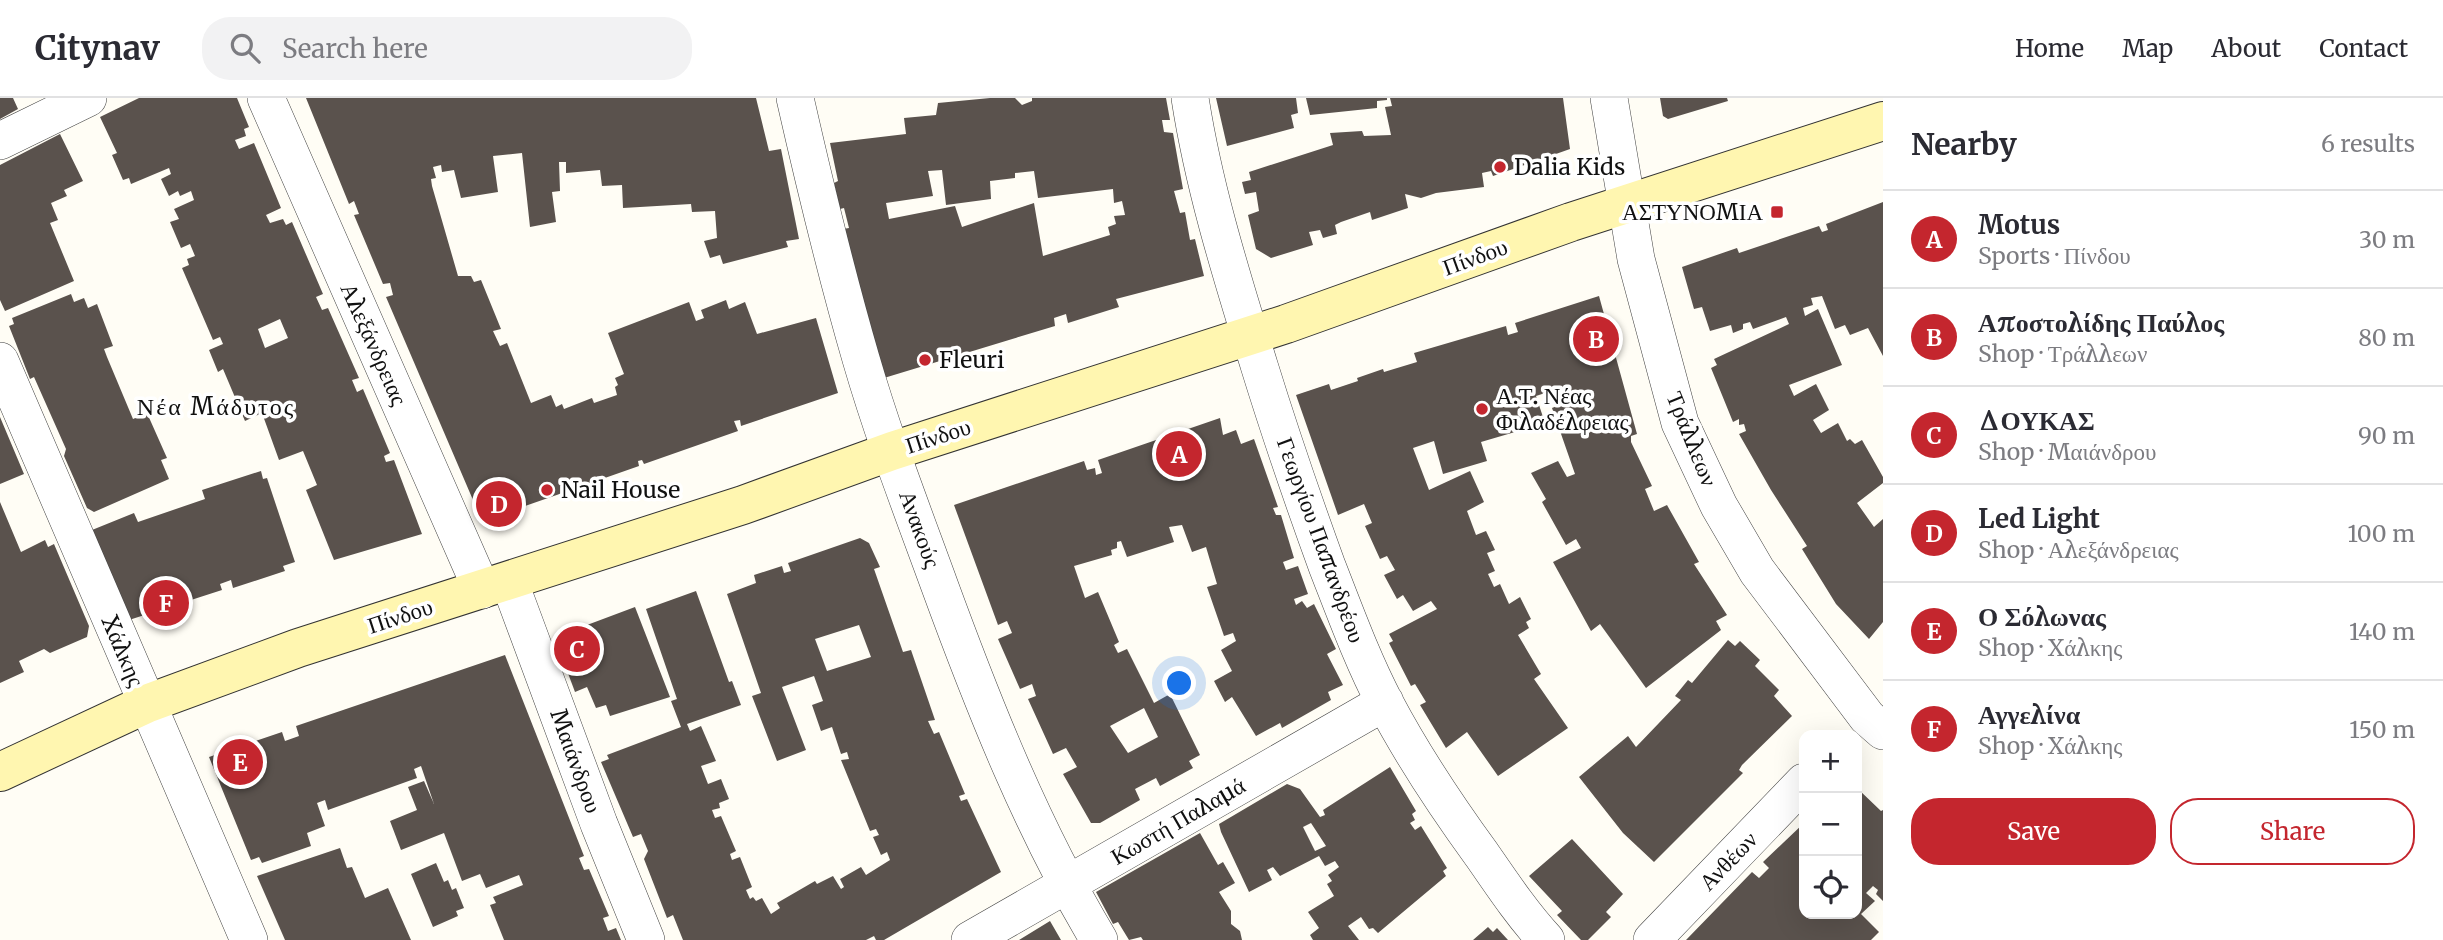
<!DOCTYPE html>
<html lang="en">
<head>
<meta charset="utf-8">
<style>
  :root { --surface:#fff; --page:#f2f2f3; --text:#2b2b33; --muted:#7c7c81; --line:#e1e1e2; --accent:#c4262e }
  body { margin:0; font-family:Merriweather,serif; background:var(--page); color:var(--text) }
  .controls { position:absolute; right:21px; bottom:21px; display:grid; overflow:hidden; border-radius:14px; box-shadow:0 7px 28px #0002 }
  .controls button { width:63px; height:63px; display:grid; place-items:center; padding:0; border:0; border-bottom:2px solid var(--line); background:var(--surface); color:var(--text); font:35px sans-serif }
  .you { position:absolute; left:1180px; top:586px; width:24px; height:24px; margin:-18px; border:5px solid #fff; border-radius:50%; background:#1a73e8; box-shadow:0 0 0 10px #1a73e833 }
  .badge { display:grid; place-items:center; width:46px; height:46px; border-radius:50%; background:var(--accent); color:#fff; font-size:23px; font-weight:700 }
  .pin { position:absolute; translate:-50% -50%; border:4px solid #fff; box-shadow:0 2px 7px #0006 }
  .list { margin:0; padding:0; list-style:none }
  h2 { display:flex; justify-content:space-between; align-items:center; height:91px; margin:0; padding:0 28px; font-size:30px }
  h2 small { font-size:23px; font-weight:400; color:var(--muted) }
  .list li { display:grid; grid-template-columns:46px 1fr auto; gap:21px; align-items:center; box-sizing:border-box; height:98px; padding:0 28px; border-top:2px solid var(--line) }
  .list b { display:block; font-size:26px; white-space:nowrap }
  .list p { margin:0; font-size:23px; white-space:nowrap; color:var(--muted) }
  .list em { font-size:23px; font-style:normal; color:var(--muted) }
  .actions { display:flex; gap:14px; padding:21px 28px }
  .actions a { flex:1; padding:16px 0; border:2px solid var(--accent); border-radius:28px; text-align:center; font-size:24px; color:var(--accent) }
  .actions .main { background:var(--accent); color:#fff }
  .icon { flex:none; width:38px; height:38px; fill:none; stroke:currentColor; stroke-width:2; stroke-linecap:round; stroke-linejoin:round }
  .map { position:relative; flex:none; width:1883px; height:842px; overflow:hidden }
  header { display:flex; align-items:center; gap:42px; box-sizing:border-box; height:98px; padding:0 35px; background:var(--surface); border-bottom:2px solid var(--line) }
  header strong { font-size:33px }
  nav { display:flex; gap:38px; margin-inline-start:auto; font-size:24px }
  .search { width:490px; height:63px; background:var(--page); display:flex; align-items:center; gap:18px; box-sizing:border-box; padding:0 24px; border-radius:28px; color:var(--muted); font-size:26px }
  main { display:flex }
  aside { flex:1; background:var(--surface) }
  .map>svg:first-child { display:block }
</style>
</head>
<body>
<header>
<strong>Citynav</strong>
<div class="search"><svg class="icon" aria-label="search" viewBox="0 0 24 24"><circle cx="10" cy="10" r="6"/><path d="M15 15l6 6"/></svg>Search here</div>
<nav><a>Home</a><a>Map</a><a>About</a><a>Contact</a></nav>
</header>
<main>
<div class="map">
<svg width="1883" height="842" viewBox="0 0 1883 842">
  <rect width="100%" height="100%" fill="#fffdf5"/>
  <!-- building -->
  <path fill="#5a524d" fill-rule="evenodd" d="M0,0H13L18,11L0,21Z
    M139,0H237L249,29L244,31L246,38L235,42L239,51L254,45L281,110L266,117L270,125L283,121L286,127L292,124L323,196L316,199L322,212L328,210L359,280L352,282L357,294L363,291L390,355L384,358L386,364L394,362L422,436L334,462L306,392L317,387L303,353L279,362L262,315L245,323L223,271L218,274L209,252L223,246L220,239L213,242L182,170L189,167L187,161L195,158L190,146L181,150L170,124L179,121L174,111L194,102L191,93L180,98L178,93L169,98L161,81L171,76L169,70L131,86L129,80L123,82L112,57L117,55L100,19ZM280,221L288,240L265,250L258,231Z
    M306,0H756L769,53L781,51L799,141L786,143L788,149L723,166L720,157L710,160L704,143L717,140L715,113L692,114L691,106L623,110L622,87L602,88L600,72L566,75V64H559L560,93L552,94L556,124L530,129L522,55L493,58L498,94L461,100L454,72L442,74L441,67L433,69L436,80L431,81L432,88L458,178H471L474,184L481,182L501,231L493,233L500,248L507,245L531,305L551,297L556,309L562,306L564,311L592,300L594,305L617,297L615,289L618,287L615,280L624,276L608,235L689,204L696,223L704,220L701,212L726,202L729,211L745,204L757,236L816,220L838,295L741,328L740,322L734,323L738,333L644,366L642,362L638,363L639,368L582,388L580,383L569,386L571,392L482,423L386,199L393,197L390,185L383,186L354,117L359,116L354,103L349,106Z
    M990,0H1015L1022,7L1032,3V0H1166L1170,22H1162L1164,34L1173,35L1183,91L1174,93L1180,115L1185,114L1190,142L1195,141L1204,178L1116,201L1119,209L1068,225L1066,216L1054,220L1055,228L884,280L843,131L849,130L844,110L840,111L834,85L838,83L830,45L906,36L904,20L936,17L938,5ZM942,72L946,107L991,101L990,83L1015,80V75L1034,73L1038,100L1113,91L1114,105L1122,103L1125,117L1114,118L1116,126L1108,129L1110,137L1043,158L1034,105L962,129L955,108L889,121L886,105L933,98L928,73Z
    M1216,0H1296L1298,15L1291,17L1294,30L1227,48Z
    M1306,0H1387V2L1377,3V10L1310,17Z
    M1390,0H1563L1570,51L1493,78L1491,73L1482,75L1484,89L1436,95L1421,100L1405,96L1408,110L1372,122L1370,114L1341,124L1335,127L1337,136L1323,140L1320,132L1309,134L1313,147L1271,160L1256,151L1248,117L1259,113L1256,94L1245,96L1242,84L1251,82L1249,74L1333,47L1330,35L1362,33L1364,38L1391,37L1385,9L1392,8Z
    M1660,0H1727L1728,3L1668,21L1663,18Z
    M60,36L83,83L64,92L67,98L51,105L58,122L50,125L74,183L5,213L0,202V67Z
    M1883,104V258L1868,230L1850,237L1845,227L1835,231L1822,198L1811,200L1813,207L1803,210L1805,218L1818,211L1842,267L1789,287L1794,298L1816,286L1829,312L1813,322L1821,335L1838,325L1847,343L1850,341L1855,346L1862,342L1883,379V385L1857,405L1874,429L1883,421V524L1869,541L1836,506L1802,451L1807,448L1771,392L1739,336L1746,333L1744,326L1739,327V321L1733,324L1711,270L1717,267L1714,261L1789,226L1786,219L1753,231L1750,224L1743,226V231L1733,235L1731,227L1710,233L1702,209L1694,211L1682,169L1737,150L1739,155L1819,128L1822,134L1828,132L1826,126Z
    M71,196L74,204L84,200L88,210L97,206L113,248L104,251L107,259L133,321L147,315L167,360L161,362L169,381L94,414L87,410L64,358L66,351L34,279L30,281L9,228L14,226L12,220Z
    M1599,198L1637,336L1631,338V344L1652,388L1645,391L1654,413L1667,407L1699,464L1694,466L1727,517L1716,523L1721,532L1646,590L1600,526L1591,533L1553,464L1581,450L1576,441L1566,447L1542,404L1546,401L1531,375L1558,363L1567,379L1575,376L1552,310L1557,308L1551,293L1536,298L1545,325L1481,344L1487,363L1443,376L1434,343L1413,350L1429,392L1470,373L1484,404L1467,413L1476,437L1486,433L1495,452L1487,455L1495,473L1488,476L1494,489L1500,486L1509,506L1520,499L1531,521L1526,524L1529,530L1518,537L1541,576L1534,581L1568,630L1498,678L1467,634L1446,650L1420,607L1426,604L1415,586L1411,588L1389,545L1393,543L1389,536L1437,511L1431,503L1413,513L1403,497L1397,501L1384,477L1395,472L1387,458L1380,461L1365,428L1372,425L1364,406L1338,417L1296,297L1329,286L1331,292L1358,283L1357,280L1383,271L1384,274L1417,264L1414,255L1506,228L1508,237L1518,234L1515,225Z
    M0,319L24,376L0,386Z
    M1220,320L1223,337L1236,332L1241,346L1254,341L1278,409L1273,410L1276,417H1281L1294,460L1283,464L1286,472L1298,468L1308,496L1294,501L1296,507L1302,503L1307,510L1314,506L1336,551L1327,556L1343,587L1328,594L1331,602L1282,630L1280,625L1256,638L1232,599L1225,604L1214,583L1232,573L1221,552L1236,543L1233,535L1224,538L1207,489L1217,486L1206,449L1192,454L1182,427L1169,429L1174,444L1127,459L1121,443L1117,444V450L1111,452L1112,457L1074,468L1085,500L1098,494L1119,544L1114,547L1118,555L1127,551L1154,605L1170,596L1200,657L1189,663L1193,670L1160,688L1156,680L1135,691L1140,702L1100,725H1091L1063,676L1077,669L1066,650L1053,656L1028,601L1036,598L1032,586L1020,591L998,541L1012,535L1007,523L998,527L954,407L1084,363L1087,372L1095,370L1096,377L1102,375L1098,362ZM1144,610L1158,639L1128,655L1110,628Z
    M261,373L263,381L267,380L295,464L283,468L285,473L233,490L231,482L220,486L222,492L129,522L92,432L134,415L138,424L205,401L202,392Z
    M0,404L21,454L45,442L48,449L54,446L89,528L87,539L50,555L44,551L19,563L24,574L0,585Z
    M860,440L869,445L880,469L874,471L903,554L911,552L935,622L928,623L934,636L939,634L965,696L959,698L961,703L967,701L1001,774L884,842H876L874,838L866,842H683L673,817L667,820L644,761L648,753L643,741L641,736L633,739L601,664L609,661L607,657L681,629L671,603L677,601L646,511L696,493L729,584L732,583L741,607L687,626L690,633L701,628L716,663L701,668L708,686L721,681L729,701L719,705L720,710L712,712L715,720L721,718L736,753L730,756L732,762L740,759L752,789L746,792L750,801L753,799L756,803L762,800L771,816L780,810L777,805L815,783L817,786L833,778L841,791L844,789L840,781L861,769L866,777L890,762L887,754L881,757L873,739L879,737L876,731L870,733L841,662L849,661L847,654L841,656L832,629L821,633L812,607L823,603L814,578L782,589L806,652L777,663L752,598L761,595L727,496L756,485L754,477L782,468L784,475L791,473L788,465ZM859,527L871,559L827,573L815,541Z
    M635,509L670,599L610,618L606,607L596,610L587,589L575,594L563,562L562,548L572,544L579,530Z
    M1728,542L1735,548L1740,543L1760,562L1755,568L1779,592L1774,598L1792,618L1742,667L1739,672L1743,675L1654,764L1623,735L1579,679L1628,638L1636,649L1681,602L1675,598L1688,582L1692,585Z
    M505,557L584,758L579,760L584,772L589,771L609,818L603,820L608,833L616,830L621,842H504L490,807L496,805L493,799L523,787L519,777L486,790L480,776L462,783L444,735L401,752L390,723L417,712L408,689L424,683L434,706L421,668L414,671L417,680L328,712L325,702L317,705L325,728L307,735L311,748L262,765L259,759L251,762L209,659L282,634L285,643L299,638L296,628Z
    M1390,669L1416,713L1412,716L1415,722L1410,725L1415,732L1421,728L1447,770L1443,773L1446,778L1378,835L1373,830L1369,831L1361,819L1348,828L1359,842H1313L1310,837L1319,830L1308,814L1334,798L1327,786L1332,783L1328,777L1339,769L1335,763L1325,768L1319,758L1280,778L1273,769L1267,772L1272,782L1249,794L1221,734L1219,726L1287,686L1300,691L1320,719L1325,717L1323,712ZM1311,725L1326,748L1315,753L1303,729Z
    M1857,690L1881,713L1883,712V803L1876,796L1878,792L1873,788L1866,795L1875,803L1861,816L1879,834L1871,842H1686L1752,774L1759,780L1769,770L1763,764L1804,725V816H1857Z
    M1200,735L1218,767L1223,764L1235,785L1219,794L1231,813V826L1240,833L1242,842H1143L1141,839L1129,842L1118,824L1113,826L1096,794Z
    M1572,741L1623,796L1606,814L1611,819L1588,842H1581L1557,817L1562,813L1529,778Z
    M340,750L347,770L352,769L365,800L388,790L411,842H285L257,778Z
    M436,765L444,784L448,782L452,792L456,790L464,810L456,813L458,818L433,829L411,776Z
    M1050,823L1061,842H1019Z
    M1488,829L1493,834L1497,830L1508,842H1473Z"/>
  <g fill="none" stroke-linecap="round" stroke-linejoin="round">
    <!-- minor casing -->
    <g stroke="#444" stroke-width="38">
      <path id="minor" d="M266,0L482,492
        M795,0C815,88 836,175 861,261C883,337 912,412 939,486C984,609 1032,730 1099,842
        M1190,0C1204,91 1232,179 1259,267C1280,335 1303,402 1327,468C1345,514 1362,561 1385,605C1413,658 1447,709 1482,757C1502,786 1522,816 1546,842
        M1609,0L1636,161L1680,325L1719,408L1757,473L1867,619L1883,633
        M0,43L88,0
        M0,263L249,842
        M509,483L599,726L646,842
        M970,842L1385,604
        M1652,842L1804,684"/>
    </g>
    <!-- secondary casing -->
    <g stroke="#333" stroke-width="40">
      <path id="secondary" d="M0,674L146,606L298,550L743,407L892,353L1286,226L1571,124L1883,23"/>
    </g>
    <!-- minor -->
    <use href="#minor" stroke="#fff" stroke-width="37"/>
    <!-- secondary -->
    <use href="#secondary" stroke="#fff6b0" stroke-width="38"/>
  </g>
  <!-- markers -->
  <g fill="#c4262e" stroke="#fff" stroke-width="2.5">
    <circle cx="1500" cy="69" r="7"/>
    <rect x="1770" y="107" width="14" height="14" rx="3.5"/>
    <circle cx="925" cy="262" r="7"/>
    <circle cx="1482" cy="311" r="7"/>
    <circle cx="547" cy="392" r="7"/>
  </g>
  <g text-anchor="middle" stroke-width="7" stroke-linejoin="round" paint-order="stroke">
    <!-- poi labels -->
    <g font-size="23" fill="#111" stroke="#fff" text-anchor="start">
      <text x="1514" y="77">Dalia Kids</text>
      <text x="1763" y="122" text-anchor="end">ΑΣΤΥΝΟΜΙΑ</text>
      <text x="939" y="270">Fleuri</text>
      <text x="1496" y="306">Α.Τ. Νέας<tspan x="1496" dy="26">Φιλαδέλφειας</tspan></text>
      <text x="561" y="400">Nail House</text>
    </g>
    <!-- street labels -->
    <g font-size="23" fill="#111" stroke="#fff">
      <text transform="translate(1475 159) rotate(-20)" y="8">Πίνδου</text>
      <text transform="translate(374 246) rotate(66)" y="8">Αλεξάνδρειας</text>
      <text transform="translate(938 338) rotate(-18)" y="8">Πίνδου</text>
      <text transform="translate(1692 341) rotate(68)" y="8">Τράλλεων</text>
      <text transform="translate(920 431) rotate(70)" y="8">Ανακούς</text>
      <text transform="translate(1321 442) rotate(70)" y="8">Γεωργίου Παπανδρέου</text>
      <text transform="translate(400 518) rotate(-18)" y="8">Πίνδου</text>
      <text transform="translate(123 553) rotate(67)" y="8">Χάλκης</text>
      <text transform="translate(576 663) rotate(70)" y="8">Μαιάνδρου</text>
      <text transform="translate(1178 723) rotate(-30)" y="8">Κωστή Παλαμά</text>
      <text transform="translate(1728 763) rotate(-46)" y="8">Ανθέων</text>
    </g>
    <!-- neighbourhood labels -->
    <g font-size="24" letter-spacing="2" fill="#111" stroke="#fff">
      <text x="216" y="317">Νέα Μάδυτος</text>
    </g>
  </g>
</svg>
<div class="controls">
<button>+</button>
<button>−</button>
<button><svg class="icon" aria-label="locate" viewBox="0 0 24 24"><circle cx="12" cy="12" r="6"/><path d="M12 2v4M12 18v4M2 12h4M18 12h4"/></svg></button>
</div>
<div class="you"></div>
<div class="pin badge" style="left:1179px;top:356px">A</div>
<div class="pin badge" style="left:1596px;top:241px">B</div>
<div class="pin badge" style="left:577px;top:551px">C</div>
<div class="pin badge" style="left:499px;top:406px">D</div>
<div class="pin badge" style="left:240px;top:664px">E</div>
<div class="pin badge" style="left:166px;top:505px">F</div>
</div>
<aside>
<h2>Nearby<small>6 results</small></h2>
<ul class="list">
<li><span class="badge">A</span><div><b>Motus</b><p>Sports · Πίνδου</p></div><em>30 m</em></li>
<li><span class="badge">B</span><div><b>Αποστολίδης Παύλος</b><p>Shop · Τράλλεων</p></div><em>80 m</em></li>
<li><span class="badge">C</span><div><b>ΔΟΥΚΑΣ</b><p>Shop · Μαιάνδρου</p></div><em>90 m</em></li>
<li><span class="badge">D</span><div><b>Led Light</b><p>Shop · Αλεξάνδρειας</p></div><em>100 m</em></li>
<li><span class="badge">E</span><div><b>Ο Σόλωνας</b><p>Shop · Χάλκης</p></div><em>140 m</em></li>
<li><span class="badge">F</span><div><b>Αγγελίνα</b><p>Shop · Χάλκης</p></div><em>150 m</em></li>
</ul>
<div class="actions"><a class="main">Save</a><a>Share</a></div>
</aside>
</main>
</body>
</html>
